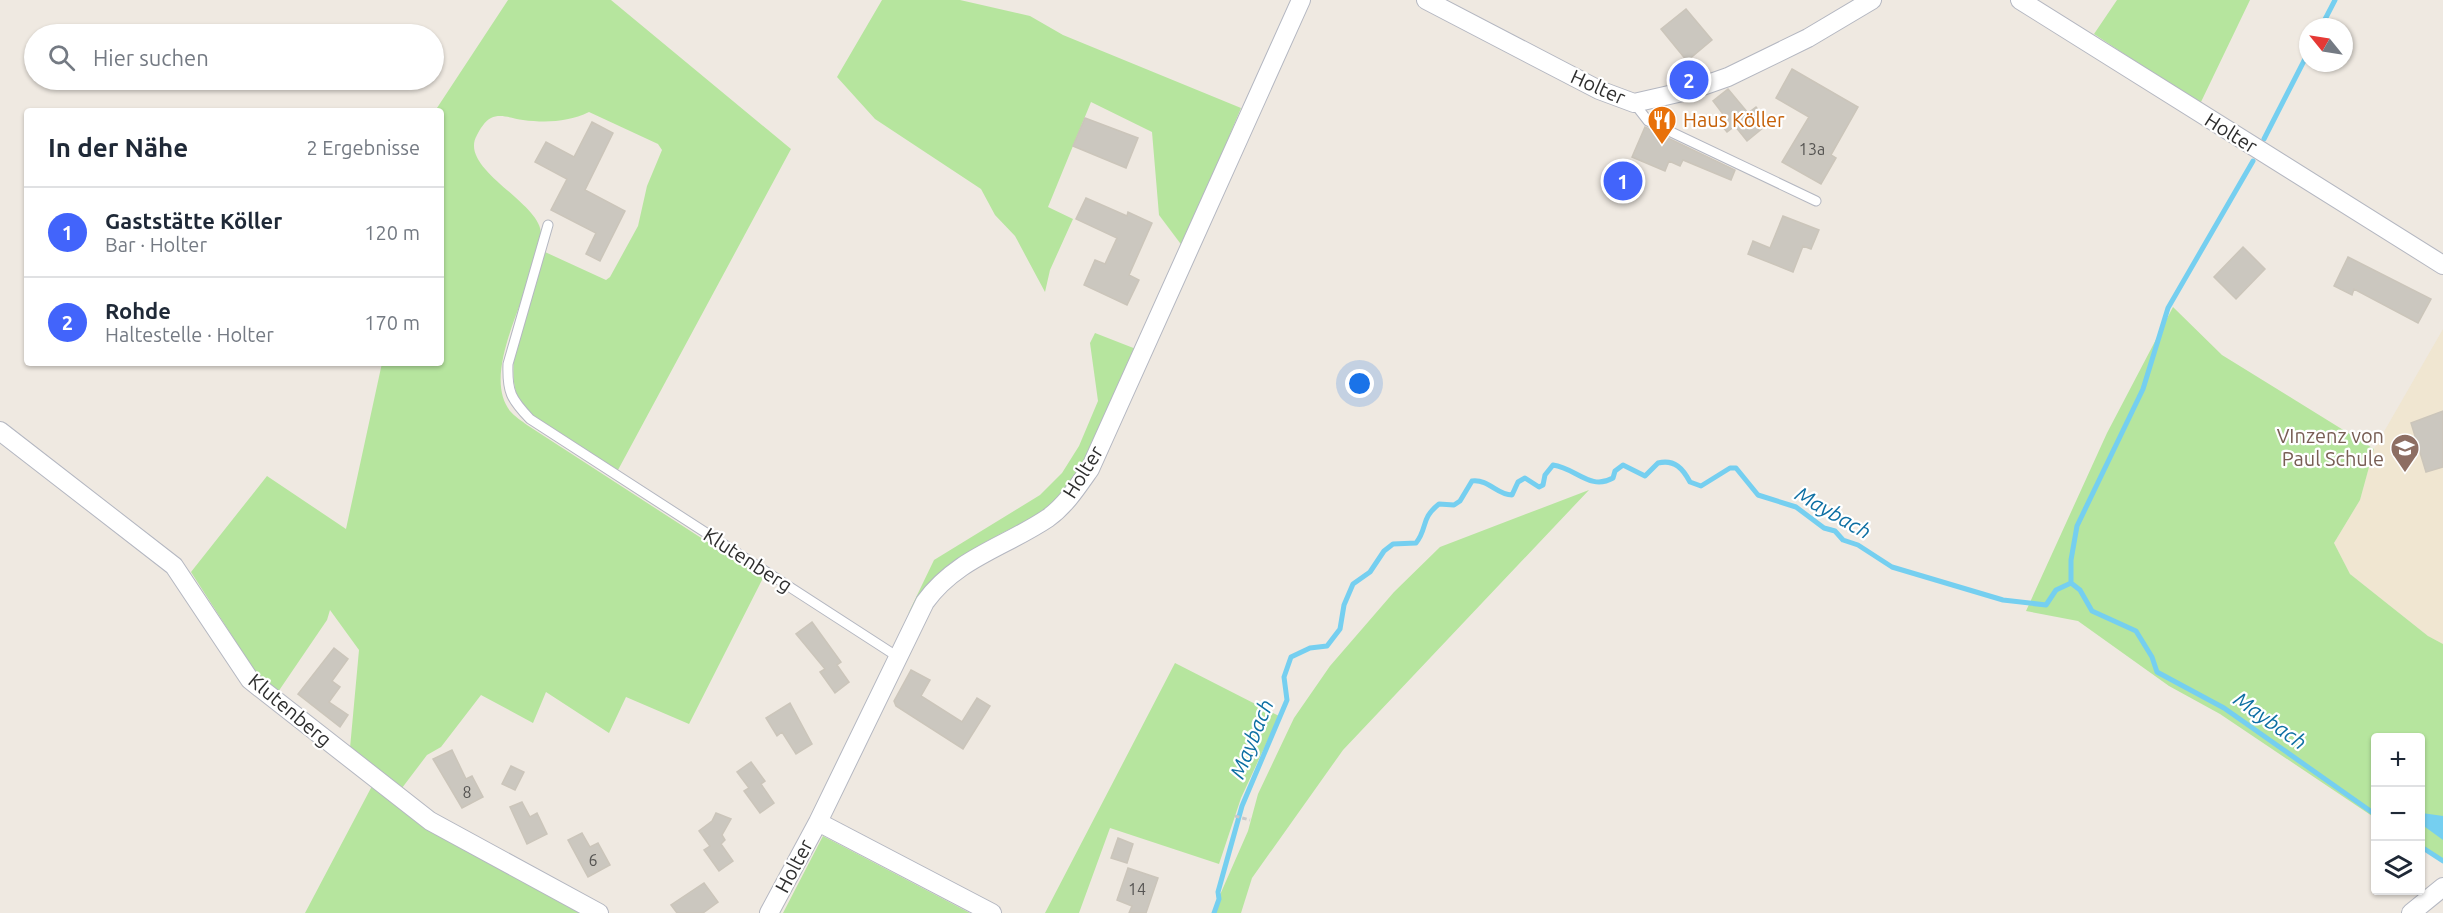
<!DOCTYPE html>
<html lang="de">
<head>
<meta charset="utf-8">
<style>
  :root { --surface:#fff; --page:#f6f6f7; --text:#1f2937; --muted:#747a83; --line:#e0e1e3; --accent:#4264fb }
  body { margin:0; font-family:Ubuntu,sans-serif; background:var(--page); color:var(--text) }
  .controls { position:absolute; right:18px; bottom:18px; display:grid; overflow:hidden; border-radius:6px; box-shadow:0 2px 4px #0004 }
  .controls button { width:54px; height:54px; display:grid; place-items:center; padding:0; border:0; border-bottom:2px solid var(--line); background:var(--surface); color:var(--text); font:30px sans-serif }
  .compass { position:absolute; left:2299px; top:18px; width:54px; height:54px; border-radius:50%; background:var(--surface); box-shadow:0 2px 4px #0004; rotate:300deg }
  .you { position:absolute; left:1360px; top:384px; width:21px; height:21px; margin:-15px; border:4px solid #fff; border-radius:50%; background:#1a73e8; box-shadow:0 0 0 9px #1a73e833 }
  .badge { display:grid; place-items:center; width:39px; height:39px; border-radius:50%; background:var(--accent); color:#fff; font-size:20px; font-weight:700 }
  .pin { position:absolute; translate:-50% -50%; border:3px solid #fff; box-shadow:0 2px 6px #0006 }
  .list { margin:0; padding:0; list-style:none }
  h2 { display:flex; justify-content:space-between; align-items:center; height:78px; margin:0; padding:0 24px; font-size:26px }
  h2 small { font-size:20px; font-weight:400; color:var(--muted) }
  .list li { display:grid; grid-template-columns:39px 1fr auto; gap:18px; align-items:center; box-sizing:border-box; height:90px; padding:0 24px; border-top:2px solid var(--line) }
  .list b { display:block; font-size:22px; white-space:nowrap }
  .list p { margin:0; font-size:20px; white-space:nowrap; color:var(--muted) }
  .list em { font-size:20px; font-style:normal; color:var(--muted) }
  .icon { flex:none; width:33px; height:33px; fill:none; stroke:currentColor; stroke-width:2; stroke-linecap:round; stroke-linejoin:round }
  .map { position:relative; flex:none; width:2443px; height:913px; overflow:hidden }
  .search { position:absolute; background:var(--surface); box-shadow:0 2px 4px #0004; left:24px; top:24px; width:420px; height:66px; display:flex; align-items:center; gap:15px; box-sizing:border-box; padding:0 21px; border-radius:33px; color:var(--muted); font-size:22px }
  .panel { position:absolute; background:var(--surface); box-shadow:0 2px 4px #0004; left:24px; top:108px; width:420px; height:258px; border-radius:6px }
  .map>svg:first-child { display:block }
</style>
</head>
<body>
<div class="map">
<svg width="2443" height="913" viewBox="0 0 2443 913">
  <rect width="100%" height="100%" fill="#efe9e1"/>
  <!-- education -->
  <path fill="#f0e6d1" d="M2443,329V644L2428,636L2350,574L2334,543L2360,500L2374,449Z"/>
  <!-- green -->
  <path fill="#b6e59e" d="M508,0H611L791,149L618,470C588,451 551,434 526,409C493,376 534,292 545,252L606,280L610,277L638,226L647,186L662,150L658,144L589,112C568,122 546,123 523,120C513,119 501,113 491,118C485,121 480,129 477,135C457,169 543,203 541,235C538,282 478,370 510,411C514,416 522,421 527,425L763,578L689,724L626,697L609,733L546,692L533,723L481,695L441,747L427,755L402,788L350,748L359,650L330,610L327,620L278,692L254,670L191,572L267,476L346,529L382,363H441V111H435Z
    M882,0H960L1030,16L1063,35L1241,108L1183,247L1159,215L1152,132L1091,102L1048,207L1073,219L1050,270L1045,292L1015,236L995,215L981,189L875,119L837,77Z
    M2117,0H2250L2200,104L2094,34Z
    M2173,307L2222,355L2374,449L2360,500L2334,543L2350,574L2428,636L2443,644V863L2421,848L2420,738H2376L2375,818L2220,714L2169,686L2078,621L2026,611L2107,433Z
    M1095,333L1136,349C1115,395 1089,479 1049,510C1038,519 1021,524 1008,530C965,552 934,571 908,614L934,560L1040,495L1062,473L1079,446L1098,401L1090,343Z
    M1589,490L1343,750L1252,878L1241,913H1212L1248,831L1258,794L1294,718L1330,666L1394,592L1440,547Z
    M1175,663L1279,716L1241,798L1219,864L1110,828L1079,913H1045Z
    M372,786L583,913H305Z
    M823,836L970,913H783Z"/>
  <!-- water -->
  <path fill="#75cff0" d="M2422,813L2443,816V840L2421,824Z"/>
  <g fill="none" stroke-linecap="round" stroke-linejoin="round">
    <!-- stream -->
    <path stroke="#75cff0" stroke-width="5" d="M2321,27L2335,0
      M2264,139L2308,53
      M2071,583V560L2077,526L2143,389L2168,308L2253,161
      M2420,846L2443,861
      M1214,913L1219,899L1218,892L1242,806L1287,700L1284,677L1291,657L1310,648L1327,646L1340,629L1344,605L1353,584L1370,572L1384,551L1393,544L1416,543C1428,528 1420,519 1439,504L1454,505L1460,501L1472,481C1489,479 1497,495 1512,495L1518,482L1525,478L1539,487L1543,485L1545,475L1553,465C1576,468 1590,491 1613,478L1615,471L1623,465L1645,476L1658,463C1675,459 1683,469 1690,482L1701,486L1730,468H1736L1758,495L1796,507L1824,528L1835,531L1843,540L1858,545L1892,567L2003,600L2046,605L2056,590L2071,583L2080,590L2092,611L2136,631L2152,657L2157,672L2224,708L2376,815"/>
  </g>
  <!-- building -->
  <path fill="#cbc7bf" stroke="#cbc5ba" stroke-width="1.5" d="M1686,9L1712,40L1687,61L1661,29Z
    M1792,69L1858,107L1831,155L1836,158L1821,184L1782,162L1809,117L1776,98Z
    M1728,89L1748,113L1756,107L1769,123L1747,141L1735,126L1727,132L1716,119L1723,114L1713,101Z
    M1085,118L1138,138L1126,168L1073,146Z
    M592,122L613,133L585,190L625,211L600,261L586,254L596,233L551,210L567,179L535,162L546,142L574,157Z
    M1645,127L1735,170L1731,180L1683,160L1680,166L1669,161L1665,171L1632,157Z
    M1086,198L1127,216L1128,212L1152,223L1129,275L1139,280L1127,305L1084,285L1095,260L1105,264L1117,238L1076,219Z
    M1783,216L1819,230L1811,249L1803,246L1793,272L1748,254L1753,241L1770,248Z
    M2243,247L2265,269L2236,299L2214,277Z
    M2348,257L2431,299L2418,323L2354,289L2352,295L2334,286Z
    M2443,411V467L2426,472L2411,423Z
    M812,622L841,662L837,665L849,682L835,693L820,672L825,669L796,634Z
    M334,648L348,659L332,681L340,687L329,702L348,715L340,727L298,694Z
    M911,670L930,680L921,696L962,722L977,698L990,706L963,749L896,706L894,701Z
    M790,703L812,744L796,754L782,732L777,736L766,718Z
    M452,750L466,779L472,776L483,797L462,808L433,759Z
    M751,762L765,781L761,784L774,803L760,813L744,791L749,788L737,772Z
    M511,766L524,772L515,790L502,784Z
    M522,802L530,817L537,813L547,834L527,844L510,807Z
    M716,813L731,819L722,835L725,840L721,844L733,861L719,871L704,850L710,846L699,831L712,821Z
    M582,833L590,847L598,843L610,865L588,877L568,840Z
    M1118,838L1133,844L1127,863L1111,858Z
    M1128,868L1158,878L1146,913H1129L1132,906L1117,900Z
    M704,883L718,902L703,913H677L671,905Z"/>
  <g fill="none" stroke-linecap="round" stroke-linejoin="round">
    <!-- service casing -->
    <g stroke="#b4b7c1" stroke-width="11">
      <path id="service" d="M1634,103L1648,121L1816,201
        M548,225L508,364C507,392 511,399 530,419L898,657"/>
    </g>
    <!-- minor casing -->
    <g stroke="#b4b7c1" stroke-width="20">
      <path id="minor" d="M1426,0L1599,90L1634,103L1691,90L1728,77L1808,38L1872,0
        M2020,0L2443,265
        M0,431L174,566L250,680L430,821L599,913
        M818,822L992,913
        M769,913L818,822L925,602C957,558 1005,547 1048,518C1066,505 1078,486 1090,469L1301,0
        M2411,913L2443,887"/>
    </g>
    <!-- path -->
    <path stroke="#c9c9c9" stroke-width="3" stroke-dasharray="4.5 3" stroke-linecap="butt" d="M1235,816L1250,820"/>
    <!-- service -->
    <use href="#service" stroke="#fff" stroke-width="9"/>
    <!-- minor -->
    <use href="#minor" stroke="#fff" stroke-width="18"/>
  </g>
  <!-- icons -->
  <defs>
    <g id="restaurant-pin" transform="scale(1.5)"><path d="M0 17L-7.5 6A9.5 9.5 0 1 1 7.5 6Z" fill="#e8710a" stroke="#fff"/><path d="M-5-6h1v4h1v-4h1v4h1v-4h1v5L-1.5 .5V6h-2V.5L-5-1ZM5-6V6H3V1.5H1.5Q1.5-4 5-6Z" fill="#fff"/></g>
    <g id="school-pin" transform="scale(1.5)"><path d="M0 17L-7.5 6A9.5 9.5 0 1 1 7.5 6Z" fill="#8d6e63" stroke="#fff"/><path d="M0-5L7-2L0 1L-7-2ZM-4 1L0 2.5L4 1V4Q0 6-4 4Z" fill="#fff"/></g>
  </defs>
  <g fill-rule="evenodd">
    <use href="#restaurant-pin" x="1662" y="120"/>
    <use href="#school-pin" x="2405" y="448"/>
  </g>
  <g text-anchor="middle" stroke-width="4.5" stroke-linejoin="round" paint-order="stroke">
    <!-- number labels -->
    <g font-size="16" fill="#555452">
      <text x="1812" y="155">13a</text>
      <text x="467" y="798">8</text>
      <text x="593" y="866">6</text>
      <text x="1137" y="895">14</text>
    </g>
    <!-- street labels -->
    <g font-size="20" fill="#2e2e2e" stroke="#fff">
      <text transform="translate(1598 87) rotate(24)" y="7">Holter</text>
      <text transform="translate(2231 133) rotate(32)" y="7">Holter</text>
      <text transform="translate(1083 472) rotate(-58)" y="7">Holter</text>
      <text transform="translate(748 560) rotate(33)" y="7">Klutenberg</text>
      <text transform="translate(290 710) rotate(40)" y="7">Klutenberg</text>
      <text transform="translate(794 866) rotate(-62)" y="7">Holter</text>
    </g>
    <!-- food labels -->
    <g font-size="20" fill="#c56008" stroke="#fff" text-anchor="start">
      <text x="1683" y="127">Haus Köller</text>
    </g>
    <!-- education labels -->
    <g font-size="20" fill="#785e54" stroke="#fff" text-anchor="end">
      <text x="2384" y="443">VInzenz von<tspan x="2384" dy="23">Paul Schule</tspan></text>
    </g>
    <!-- water labels -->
    <g font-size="21" font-style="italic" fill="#0d6fa3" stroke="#fff">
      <text transform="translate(1833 513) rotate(30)" y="7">Maybach</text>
      <text transform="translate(2270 721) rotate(35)" y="7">Maybach</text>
      <text transform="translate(1252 739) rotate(-68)" y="7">Maybach</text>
    </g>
  </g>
</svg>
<div class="controls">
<button>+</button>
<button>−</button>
<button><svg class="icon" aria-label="layers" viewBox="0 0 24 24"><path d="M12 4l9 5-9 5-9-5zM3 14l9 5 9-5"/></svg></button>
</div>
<svg class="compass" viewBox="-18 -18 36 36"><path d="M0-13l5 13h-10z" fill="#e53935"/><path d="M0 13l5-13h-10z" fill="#747a83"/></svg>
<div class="you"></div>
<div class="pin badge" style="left:1623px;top:181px">1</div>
<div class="pin badge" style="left:1689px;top:80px">2</div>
<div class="search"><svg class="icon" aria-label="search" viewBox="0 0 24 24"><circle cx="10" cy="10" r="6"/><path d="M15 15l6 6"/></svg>Hier suchen</div>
<section class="panel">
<h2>In der Nähe<small>2 Ergebnisse</small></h2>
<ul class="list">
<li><span class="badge">1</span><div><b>Gaststätte Köller</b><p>Bar · Holter</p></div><em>120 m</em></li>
<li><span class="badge">2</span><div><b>Rohde</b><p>Haltestelle · Holter</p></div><em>170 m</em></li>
</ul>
</section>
</div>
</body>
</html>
